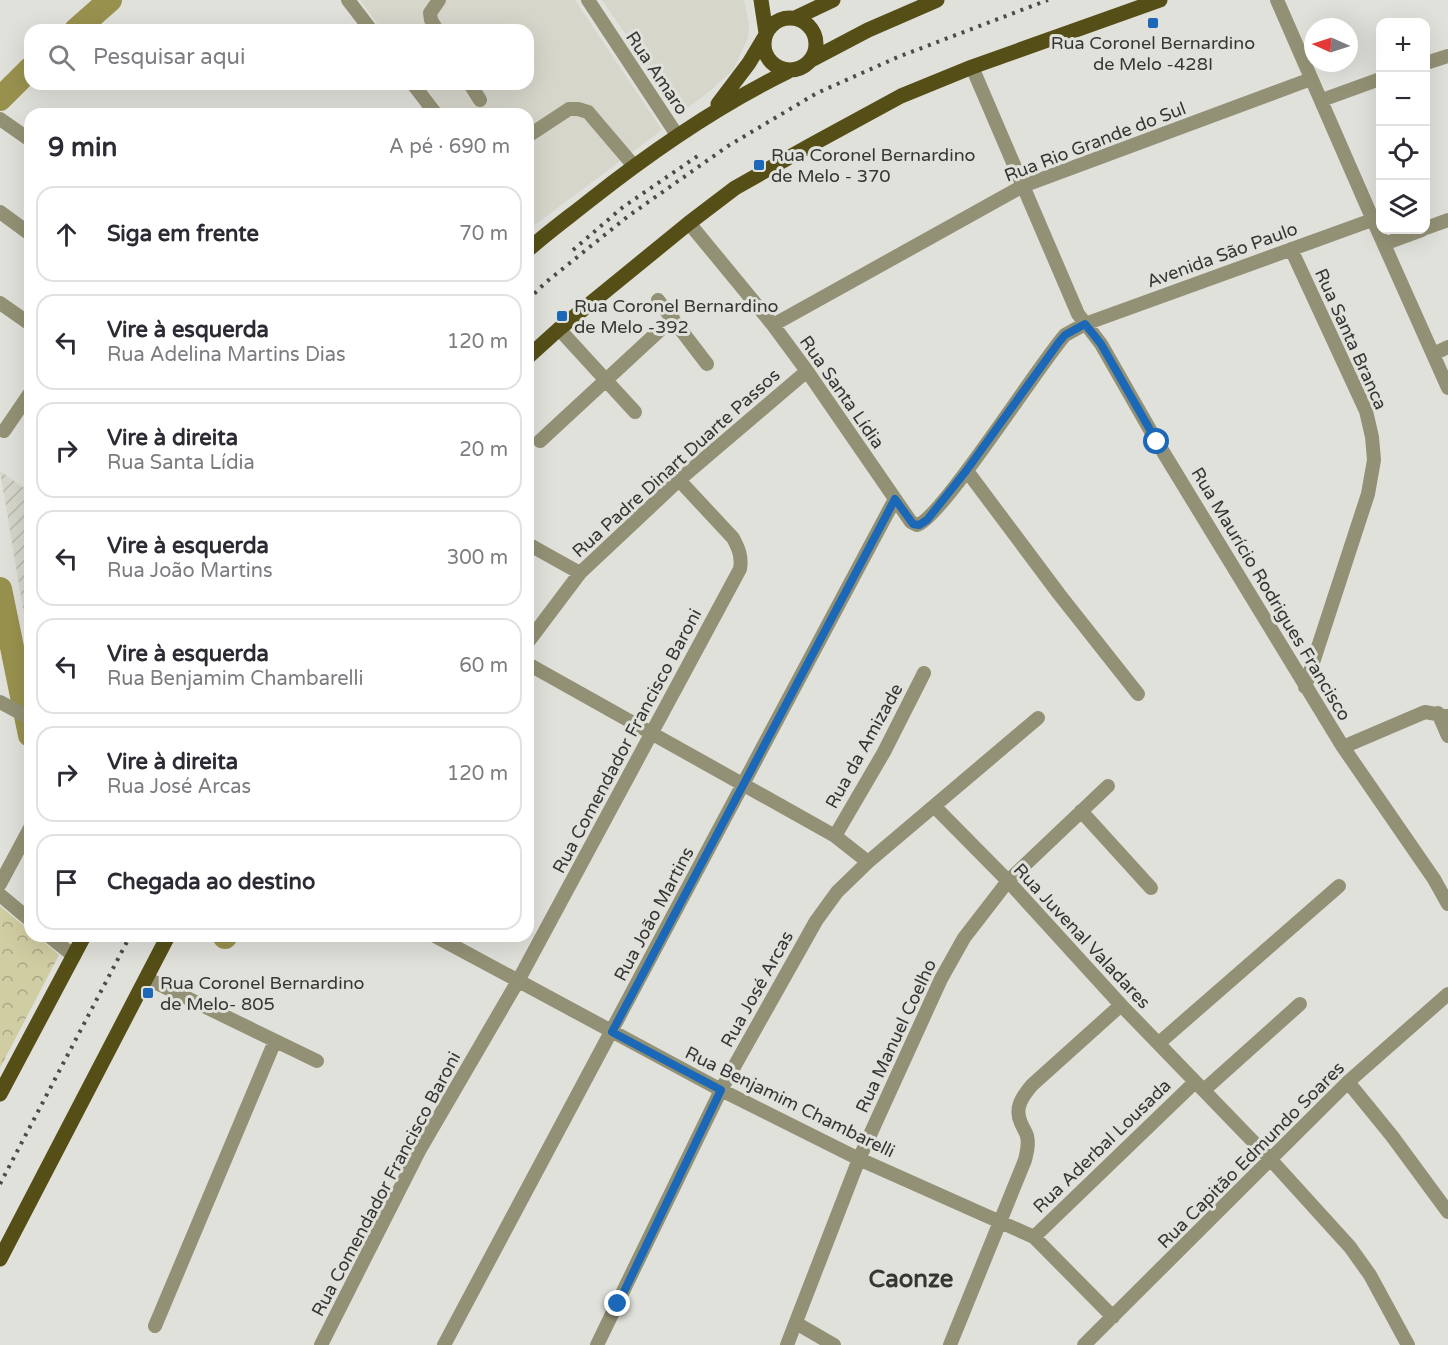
<!DOCTYPE html>
<html lang="pt">
<head>
<meta charset="utf-8">
<style>
  :root { --surface:#fff; --page:#f2f2f3; --text:#2b2b33; --muted:#7c7c81; --line:#e1e1e2 }
  body { margin:0; font-family:"Varela Round",sans-serif; background:var(--page); color:var(--text) }
  .controls { position:absolute; right:18px; top:18px; display:grid; overflow:hidden; border-radius:12px; box-shadow:0 6px 24px #0002 }
  .controls button { width:54px; height:54px; display:grid; place-items:center; padding:0; border:0; border-bottom:2px solid var(--line); background:var(--surface); color:var(--text); font:30px sans-serif }
  .compass { position:absolute; left:1304px; top:18px; width:54px; height:54px; border-radius:50%; background:var(--surface); box-shadow:0 6px 24px #0002; rotate:273deg }
  .stop { position:absolute; width:18px; height:18px; margin:-14px; border:4px solid #1a68b7; border-radius:50%; background:#fff }
  .stop.end { background:#1a68b7; border-color:#fff; box-shadow:0 2px 6px #0008 }
  .list { margin:0; padding:0; list-style:none }
  h2 { display:flex; justify-content:space-between; align-items:center; height:78px; margin:0; padding:0 24px; font-size:26px }
  h2 small { font-size:20px; font-weight:400; color:var(--muted) }
  .list li { display:grid; grid-template-columns:39px 1fr auto; gap:18px; align-items:center; box-sizing:border-box; height:96px; margin:0 12px 12px; padding:0 12px; border:2px solid var(--line); border-radius:18px }
  .list b { display:block; font-size:22px; white-space:nowrap }
  .list p { margin:0; font-size:20px; white-space:nowrap; color:var(--muted) }
  .list em { font-size:20px; font-style:normal; color:var(--muted) }
  .icon { flex:none; width:33px; height:33px; fill:none; stroke:currentColor; stroke-width:2; stroke-linecap:round; stroke-linejoin:round }
  .map { position:relative; flex:none; width:1448px; height:1345px; overflow:hidden }
  .search { position:absolute; background:var(--surface); box-shadow:0 6px 24px #0002; left:24px; top:24px; width:510px; height:66px; display:flex; align-items:center; gap:15px; box-sizing:border-box; padding:0 21px; border-radius:18px; color:var(--muted); font-size:22px }
  .panel { position:absolute; background:var(--surface); box-shadow:0 6px 24px #0002; left:24px; top:108px; width:510px; height:834px; border-radius:18px }
  .map>svg:first-child { display:block }
</style>
</head>
<body>
<div class="map">
<svg width="1448" height="1345" viewBox="0 0 1448 1345">
  <defs>
    <pattern id="industrial-furrows" width="10" height="10" patternUnits="userSpaceOnUse" patternTransform="scale(1.5)"><rect width="10" height="10" fill="#d7d6cb"/><path d="M-1 1l2-2M0 10L10 0M9 11l2-2" fill="none" stroke="#b9b8af"/></pattern>
    <pattern id="park-crowns" width="20" height="18" patternUnits="userSpaceOnUse" patternTransform="scale(1.5)"><rect width="20" height="18" fill="#d1cda2"/><path d="M2 6a3 3 0 1 1 6 0M12 15a3 3 0 1 1 6 0" fill="none" stroke="#aaa785"/></pattern>
  </defs>
  <rect width="100%" height="100%" fill="#e1e1dc"/>
  <!-- built -->
  <path fill="#d7d6cb" d="M360,0H575L662,130L532,227L528,222V114H446L423,84H528V30H382Z
    M602,0H744L749,24L748,38L733,70L710,91L680,113Z"/>
  <!-- industrial -->
  <path fill="url(#industrial-furrows)" d="M0,471L30,492V650Z"/>
  <!-- park -->
  <path fill="url(#park-crowns)" d="M0,906L30,931V936H37L59,955L0,1068Z"/>
  <g fill="none" stroke-linecap="round" stroke-linejoin="round">
    <!-- river -->
    <path stroke="#98914e" stroke-width="24" d="M76,30L110,0
      M0,99L30,69
      M0,589L30,735
      M225,936V937"/>
    <!-- minor -->
    <path stroke="#939175" stroke-width="14" d="M348,0L371,30
      M588,0L677,135
      M1277,0C1333,130 1390,259 1448,388
      M437,30L431,20L430,13L439,0
      M1426,63L1448,56
      M972,67L1078,314L1101,344L1157,442L1343,747L1434,879L1448,904
      M413,84L436,114
      M470,84L480,100
      M1322,100L1380,79
      M0,119L30,140
      M528,136L569,109H578L588,112L634,166
      M0,212L30,234
      M689,223L773,325L807,371L911,522L917,525C940,520 1040,363 1065,335L1085,324L1372,220
      M1426,228L1448,220
      M1384,244L1422,230
      M1291,249L1366,411L1372,437L1374,460L1368,494L1305,687
      M658,300L707,364
      M0,303L30,324
      M773,325L1023,186L1311,79
      M559,329L635,412
      M1433,354L1448,347
      M4,431L30,393
      M540,441L673,318
      M967,471L1059,594L1138,694
      M528,544L580,573
      M528,642L580,573L679,480L807,371
      M528,664L835,836L868,862
      M0,702L30,718
      M1438,713L1448,736
      M1343,747L1425,712L1448,716
      M934,806L1008,881L1121,1005L1271,1160L1350,1247L1370,1275L1408,1345
      M1081,811L1151,888
      M835,836L884,752L924,673
      M0,884L30,828
      M0,895L30,920
      M49,936L74,956
      M435,936L721,1090L859,1159L1034,1237L1113,1317
      M146,978L317,1061
      M1159,1043L1339,886
      M1348,1082L1392,1136L1448,1212
      M1204,1090L1300,1004
      M1034,1237L1195,1082
      M796,1323L834,1345
      M155,1326L275,1041
      M321,1345L419,1151L518,981L740,569C742,557 739,549 733,538L679,480
      M444,1345L895,499
      M597,1345L721,1090L816,921L837,892L868,862L1038,718
      M787,1345L859,1159L941,979L964,938L1008,881L1108,786
      M950,1345L1025,1160C1027,1152 1029,1144 1027,1136C1026,1132 1023,1128 1021,1123C1014,1108 1022,1097 1032,1085L1121,1005
      M1084,1345L1348,1082L1448,994"/>
    <!-- major -->
    <path stroke="#554f17" stroke-width="15" d="M761,0L766,33
      M764 44a26 26 0 1 1 52 0a26 26 0 1 1-52 0Z
      M795,18L833,0
      M811,60L868,30L937,0
      M718,104L749,63L764,38
      M528,250C547,233 569,217 589,201C652,151 717,106 789,71
      M528,357L559,329L689,223L735,188L811,145L901,96L972,67L1160,0
      M0,1094L84,936
      M0,1259L168,936"/>
    <!-- rail -->
    <path stroke="#4b4b4a" stroke-width="4" stroke-dasharray="3 6" stroke-linecap="butt" d="M573,250L623,207L702,153
      M528,300L545,283L627,217L728,146L817,93L898,57L1048,0
      M0,1184L130,936"/>
  </g>
  <g fill="none" stroke-linecap="round" stroke-linejoin="round">
    <!-- route -->
    <path stroke="#1a68b7" stroke-width="8" d="M618,1304L721,1090L612,1032L895,499L913,524L919,525L927,520L966,471L1059,342L1065,335L1085,324L1101,344L1157,442"/>
  </g>
  <!-- markers -->
  <g fill="#1a68b7" stroke="#e1e1dc" stroke-width="2">
    <rect x="1147" y="17" width="12" height="12" rx="3"/>
    <rect x="753" y="159" width="12" height="12" rx="3"/>
    <rect x="556" y="310" width="12" height="12" rx="3"/>
    <rect x="142" y="987" width="12" height="12" rx="3"/>
  </g>
  <g text-anchor="middle" stroke-width="6" stroke-linejoin="round" paint-order="stroke">
    <!-- poi labels -->
    <g font-size="18" fill="#363635" stroke="#e1e1dc" text-anchor="start">
      <text x="1153" y="49" text-anchor="middle">Rua Coronel Bernardino<tspan x="1153" dy="21">de Melo -428I</tspan></text>
      <text x="771" y="161">Rua Coronel Bernardino<tspan x="771" dy="21">de Melo - 370</tspan></text>
      <text x="574" y="312">Rua Coronel Bernardino<tspan x="574" dy="21">de Melo -392</tspan></text>
      <text x="160" y="989">Rua Coronel Bernardino<tspan x="160" dy="21">de Melo- 805</tspan></text>
    </g>
    <!-- street labels -->
    <g font-size="18" fill="#363635" stroke="#e1e1dc">
      <text transform="translate(657 73) rotate(56)" y="6">Rua Amaro</text>
      <text transform="translate(1095 142) rotate(-21)" y="6">Rua Rio Grande do Sul</text>
      <text transform="translate(1222 255) rotate(-20)" y="6">Avenida São Paulo</text>
      <text transform="translate(1351 339) rotate(66)" y="6">Rua Santa Branca</text>
      <text transform="translate(842 392) rotate(55)" y="6">Rua Santa Lídia</text>
      <text transform="translate(676 463) rotate(-42)" y="6">Rua Padre Dinart Duarte Passos</text>
      <text transform="translate(1271 594) rotate(59)" y="6">Rua Maurício Rodrigues Francisco</text>
      <text transform="translate(627 741) rotate(-62)" y="6">Rua Comendador Francisco Baroni</text>
      <text transform="translate(864 746) rotate(-61)" y="6">Rua da Amizade</text>
      <text transform="translate(654 914) rotate(-62)" y="6">Rua João Martins</text>
      <text transform="translate(1082 936) rotate(47)" y="6">Rua Juvenal Valadares</text>
      <text transform="translate(757 989) rotate(-61)" y="6">Rua José Arcas</text>
      <text transform="translate(896 1036) rotate(-65)" y="6">Rua Manuel Coelho</text>
      <text transform="translate(790 1102) rotate(26)" y="6">Rua Benjamim Chambarelli</text>
      <text transform="translate(1102 1146) rotate(-44)" y="6">Rua Aderbal Lousada</text>
      <text transform="translate(1251 1155) rotate(-45)" y="6">Rua Capitão Edmundo Soares</text>
      <text transform="translate(386 1184) rotate(-62)" y="6">Rua Comendador Francisco Baroni</text>
    </g>
    <!-- district labels -->
    <g font-size="24" font-weight="bold" fill="#363635" stroke="#e1e1dc">
      <text x="911" y="1287">Caonze</text>
    </g>
  </g>
</svg>
<div class="controls">
<button>+</button>
<button>−</button>
<button><svg class="icon" aria-label="locate" viewBox="0 0 24 24"><circle cx="12" cy="12" r="6"/><path d="M12 2v4M12 18v4M2 12h4M18 12h4"/></svg></button>
<button><svg class="icon" aria-label="layers" viewBox="0 0 24 24"><path d="M12 4l9 5-9 5-9-5zM3 14l9 5 9-5"/></svg></button>
</div>
<svg class="compass" viewBox="-18 -18 36 36"><path d="M0-13l5 13h-10z" fill="#e53935"/><path d="M0 13l5-13h-10z" fill="#7c7c81"/></svg>
<div class="stop" style="left:1157px;top:442px"></div>
<div class="stop end" style="left:618px;top:1304px"></div>
<div class="search"><svg class="icon" aria-label="search" viewBox="0 0 24 24"><circle cx="10" cy="10" r="6"/><path d="M15 15l6 6"/></svg>Pesquisar aqui</div>
<section class="panel">
<h2>9 min<small>A pé · 690 m</small></h2>
<ul class="list">
<li><svg class="icon" aria-label="ahead" viewBox="0 0 24 24"><path d="M12 20V5M6 11l6-6 6 6"/></svg><div><b>Siga em frente</b></div><em>70 m</em></li>
<li><svg class="icon" aria-label="left" viewBox="0 0 24 24"><path d="M17 20v-9H6M10 6l-5 5 5 5"/></svg><div><b>Vire à esquerda</b><p>Rua Adelina Martins Dias</p></div><em>120 m</em></li>
<li><svg class="icon" aria-label="right" viewBox="0 0 24 24"><path d="M7 20v-9h11M14 6l5 5-5 5"/></svg><div><b>Vire à direita</b><p>Rua Santa Lídia</p></div><em>20 m</em></li>
<li><svg class="icon" aria-label="left" viewBox="0 0 24 24"><path d="M17 20v-9H6M10 6l-5 5 5 5"/></svg><div><b>Vire à esquerda</b><p>Rua João Martins</p></div><em>300 m</em></li>
<li><svg class="icon" aria-label="left" viewBox="0 0 24 24"><path d="M17 20v-9H6M10 6l-5 5 5 5"/></svg><div><b>Vire à esquerda</b><p>Rua Benjamim Chambarelli</p></div><em>60 m</em></li>
<li><svg class="icon" aria-label="right" viewBox="0 0 24 24"><path d="M7 20v-9h11M14 6l5 5-5 5"/></svg><div><b>Vire à direita</b><p>Rua José Arcas</p></div><em>120 m</em></li>
<li><svg class="icon" aria-label="arrive" viewBox="0 0 24 24"><path d="M6 21V4h12l-3 4 3 4H6"/></svg><div><b>Chegada ao destino</b></div></li>
</ul>
</section>
</div>
</body>
</html>
